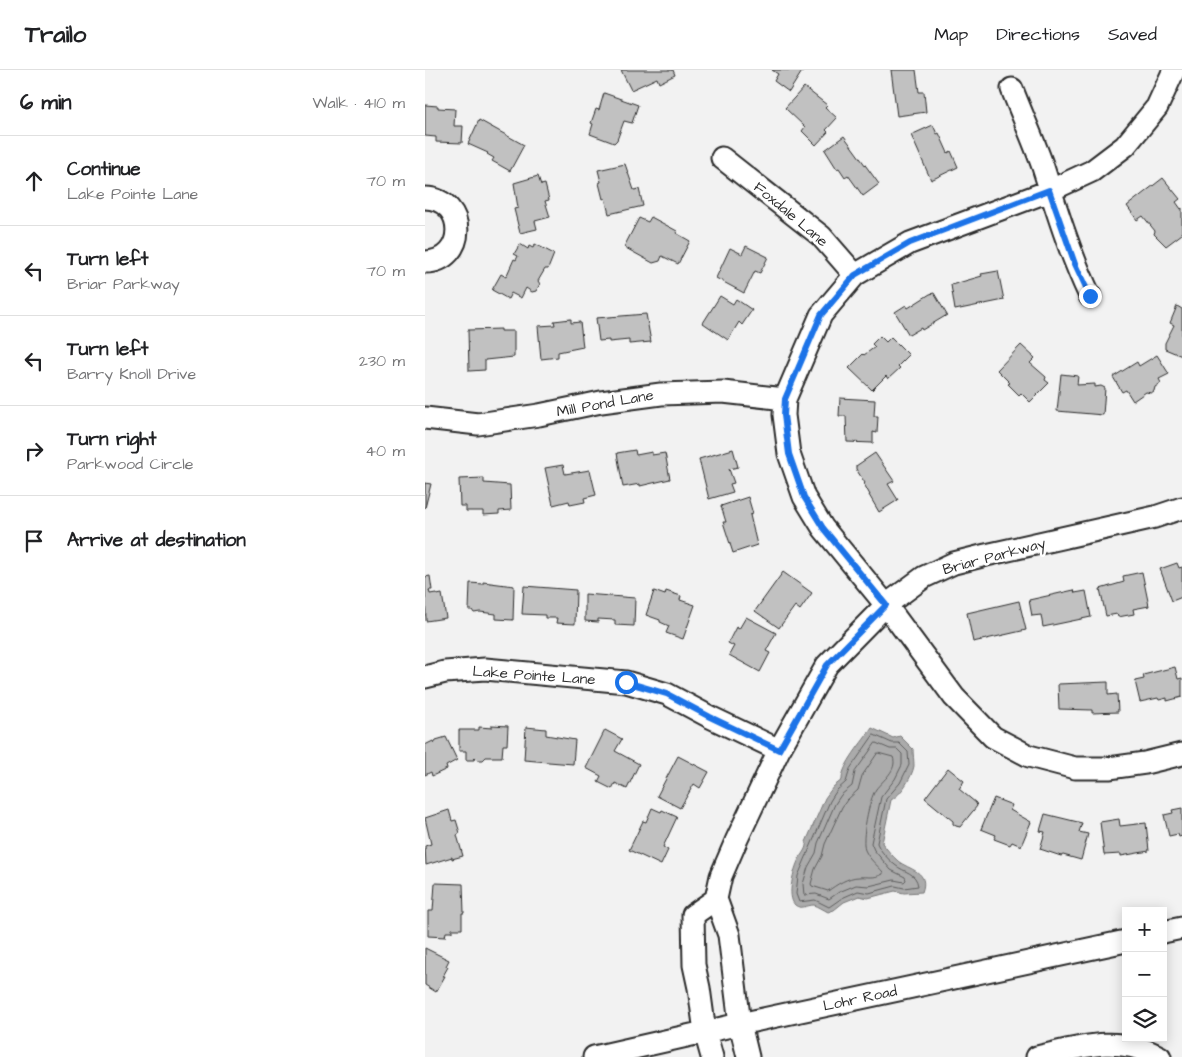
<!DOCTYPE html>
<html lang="en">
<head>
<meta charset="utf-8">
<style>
  :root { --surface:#fff; --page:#f6f6f6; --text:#202124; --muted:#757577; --line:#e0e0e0 }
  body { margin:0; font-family:"Architects Daughter",sans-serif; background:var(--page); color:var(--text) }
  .controls { position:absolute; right:15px; bottom:15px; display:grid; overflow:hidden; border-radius:0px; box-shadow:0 2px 12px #0003 }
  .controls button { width:45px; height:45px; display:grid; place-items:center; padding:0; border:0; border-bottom:1px solid var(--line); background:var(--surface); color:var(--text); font:25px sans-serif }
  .stop { position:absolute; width:15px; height:15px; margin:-11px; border:4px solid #1a73e8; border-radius:50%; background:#fff }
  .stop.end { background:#1a73e8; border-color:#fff; box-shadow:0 1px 5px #0008 }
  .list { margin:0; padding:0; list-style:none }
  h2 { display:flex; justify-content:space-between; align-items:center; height:65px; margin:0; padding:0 20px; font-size:21px }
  h2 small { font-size:16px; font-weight:400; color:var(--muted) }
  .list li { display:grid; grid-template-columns:32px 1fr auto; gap:15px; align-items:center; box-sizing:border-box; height:90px; padding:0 20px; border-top:1px solid var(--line) }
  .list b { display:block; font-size:19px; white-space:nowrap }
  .list p { margin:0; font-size:16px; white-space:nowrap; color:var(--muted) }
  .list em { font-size:16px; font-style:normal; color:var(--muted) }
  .icon { flex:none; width:28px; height:28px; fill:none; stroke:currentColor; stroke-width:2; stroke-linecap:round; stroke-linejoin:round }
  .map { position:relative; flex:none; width:757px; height:987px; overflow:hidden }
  header { display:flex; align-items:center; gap:30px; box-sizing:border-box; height:70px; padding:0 25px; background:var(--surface); border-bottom:1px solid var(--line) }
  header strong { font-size:24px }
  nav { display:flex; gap:28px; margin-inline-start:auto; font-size:18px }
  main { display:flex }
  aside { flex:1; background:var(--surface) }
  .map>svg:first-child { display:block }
</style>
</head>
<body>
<header>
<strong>Trailo</strong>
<nav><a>Map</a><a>Directions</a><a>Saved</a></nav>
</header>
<main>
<aside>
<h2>6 min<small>Walk · 410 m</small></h2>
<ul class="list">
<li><svg class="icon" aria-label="ahead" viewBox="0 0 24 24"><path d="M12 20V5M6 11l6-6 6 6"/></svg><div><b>Continue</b><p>Lake Pointe Lane</p></div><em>70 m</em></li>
<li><svg class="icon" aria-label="left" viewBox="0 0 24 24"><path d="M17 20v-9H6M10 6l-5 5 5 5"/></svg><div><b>Turn left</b><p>Briar Parkway</p></div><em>70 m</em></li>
<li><svg class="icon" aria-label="left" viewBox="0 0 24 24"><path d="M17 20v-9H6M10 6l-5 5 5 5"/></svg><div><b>Turn left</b><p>Barry Knoll Drive</p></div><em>230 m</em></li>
<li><svg class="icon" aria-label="right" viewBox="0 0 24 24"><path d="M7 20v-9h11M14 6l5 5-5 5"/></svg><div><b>Turn right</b><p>Parkwood Circle</p></div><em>40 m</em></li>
<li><svg class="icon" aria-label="arrive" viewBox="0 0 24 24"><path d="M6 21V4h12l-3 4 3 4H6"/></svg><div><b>Arrive at destination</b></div></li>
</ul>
</aside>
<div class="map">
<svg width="757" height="987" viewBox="0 0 757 987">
  <rect width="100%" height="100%" fill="#f2f2f2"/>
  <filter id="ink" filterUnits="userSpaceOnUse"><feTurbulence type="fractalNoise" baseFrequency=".02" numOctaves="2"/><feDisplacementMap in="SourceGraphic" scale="10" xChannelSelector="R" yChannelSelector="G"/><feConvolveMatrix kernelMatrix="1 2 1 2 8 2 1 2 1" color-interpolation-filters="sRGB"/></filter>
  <g filter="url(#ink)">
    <!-- water -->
    <path fill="#ababab" stroke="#787878" d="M447,658L468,668L475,666L488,679C488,684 489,691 489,696C487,707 476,725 466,730L457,773C462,779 467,786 473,791C484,800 505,801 497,822L479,823L470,821L443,828L434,826L419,832L409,840L403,842C399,840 393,836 389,835C382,835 376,840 370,835C361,826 369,799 374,789C377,783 382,779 381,772L400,728L408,717L417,710C416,696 439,670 447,658Z"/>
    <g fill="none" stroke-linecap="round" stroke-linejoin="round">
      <!-- shore -->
      <path stroke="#5e5e5e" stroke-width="1" d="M449,665L467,673H474L483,682L484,695L475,713L461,729L452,773C455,781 464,790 470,795C480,803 491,802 493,816L479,818L470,816L444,823L433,821L417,828L404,837L390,830L374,832L371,824L373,806L405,731L412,720L421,712L425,699Z
        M451,673L465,679H472L477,684V695L470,709L456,727L446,773L449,780L466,800L480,807L481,810L479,812L469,810L444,816L431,815L414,822L404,829L391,824L379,825L378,814L383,797L391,783L393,773L410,734L416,725L427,716L430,702Z
        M453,683L468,687C473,700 458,710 451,719C444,729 436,770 440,780C444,789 452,795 458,802V804C449,809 443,806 434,807C423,807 411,815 403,821L387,816L386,814L390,799L397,786L400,774L417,737L422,730L433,720L437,706Z"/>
    </g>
    <!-- building -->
    <path fill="#c1c1c1" stroke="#2b2b2b" d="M196,0H248L250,5L234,13L232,8L206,20Z
      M347,0H378L364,22L349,11L353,4Z
      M466,0H491L494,22H499L501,42L472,46Z
      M379,17L402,35L400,37L412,48L401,60L403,62L391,75L377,61L380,57L360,38Z
      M179,23L213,35L207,53L199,51L192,70L189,73L165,64L168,54L166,53L171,39L174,40Z
      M0,35L13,36V38L30,39L29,56H38L37,73L11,72V67L0,66Z
      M54,50L99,75L85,101L67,91L69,88L62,84L63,83L43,74Z
      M508,55L512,64L514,63L523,83L526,81L533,97L506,110L486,65Z
      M419,66L454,114L438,126L423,105L420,107L414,98L412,99L400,80Z
      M200,94L209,120L214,119L218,136L184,144L180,128L178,129L174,113L176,112L173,100Z
      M113,106L116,115L120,114L124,130L120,131L125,147L110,151L112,159L95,163L89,139L93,138L89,113Z
      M738,108L755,129L751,132L756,139L757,138V164L741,176L729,164L730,161L718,146L712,150L702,136Z
      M226,147L252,161L251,163L265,171L253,194L237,186L235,191L228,193L199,177L214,148L223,152Z
      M95,174L103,179L104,176L108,178L110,174L129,184L123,199H120L113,211L115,214L111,221L107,222L101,218L96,228L86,223L83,229L67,220L76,204L81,207L89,189L91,190L93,186L89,184Z
      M321,176L343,187L335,203L330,201L319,223L291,208L305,178L317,184Z
      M573,201L579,230L530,240L526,215L557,206L556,204Z
      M509,223L522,245L497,260L496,258L484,265L470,242L481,235L483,238L505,224Z
      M295,226L308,234L311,229L327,240L317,255L314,252L303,270L278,253Z
      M752,236L757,239V286L740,279V273L749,255L745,253Z
      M221,244L226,272L204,274V270L184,272V270L174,271L171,248Z
      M146,249V253L155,252L158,277L133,282V287L116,289L113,256L130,255L129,251Z
      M76,259V261H89V287L60,290V300L44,301L43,260Z
      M455,266L461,272L466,267L484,285L473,296L475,298L463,309L461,306L447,320L424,298L438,284L439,285L450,277L447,274Z
      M596,275L610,288L605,293L621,307L620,310L624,313L605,332L596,323L594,325L583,314L585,313L572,300Z
      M732,285L744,304L734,309L736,313L730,317L729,321L726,323L721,322L708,331L701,320L697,322L688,307L712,292L714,296Z
      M636,304L653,306L652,315L670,314V317L676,316L680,318L678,345L632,341Z
      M415,328L450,330L449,346H453L452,363L448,362V373L422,372L421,346H414Z
      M308,379L313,397L304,399L309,413L305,414L308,422L284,429L274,389Z
      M210,380L211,385L227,382V385L240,383L245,409L215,416V414L198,417L192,383Z
      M450,383L469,411L463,414L473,430L454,442L444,425H445L439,414L440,413L431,399V396Z
      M138,395L140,404L165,400L171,425L159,428L160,432L145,435L144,431L128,435L120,398Z
      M59,408V413L85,415L86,440L74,441V444L58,445V441H41V436H35L34,409Z
      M0,413L6,414L0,438Z
      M323,427L328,444L325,445L332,475L308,483L298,452H301L296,436Z
      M752,493L754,498L757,497V527L747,531L735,499Z
      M358,502L387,523L375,540L370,536L354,558L330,541Z
      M717,502L724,536L708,539L709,544L693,547L692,544L681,546L675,519L699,512L698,506Z
      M5,506L7,520H4L5,524L11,523L12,525L17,524L21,548L1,551L0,507Z
      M58,512L89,516L88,550L71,549V544L55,542L49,543L47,540H44L45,513L58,514Z
      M99,516L151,520L150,554L131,553L132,548H120V545L97,544Z
      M649,520L650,523L661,521L666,547L618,557L616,545L607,546L604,530Z
      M229,521L240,525L241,521L256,526L255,530L270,535L258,569L241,563L244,556L235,552V550L221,545Z
      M160,524L210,528L209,556L190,555V550L173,549V552L160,551Z
      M594,531L601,560L548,572L542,543Z
      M321,547L351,563L341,581L345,583L335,602L304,585L309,576L303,573L311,557L314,559Z
      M750,597L753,609L757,608V627L742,631V628L734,630L733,628L715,632L710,611L719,609L718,605Z
      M683,612V625L692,624L693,642L667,643V640L634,639L633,614Z
      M67,655L83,656L82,675H78L77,687H61L58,690H53L50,687L49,690H41V681H34V660H54V657L67,658Z
      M101,657L121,659V665L150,670L148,694L99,690Z
      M180,660L197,669L190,681L214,694L202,719L190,713L187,719L173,712L176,706L161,698Z
      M21,667L32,690L21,696L22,699L7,706L6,702L0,705V675L8,671L9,673L11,670Z
      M253,686L284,702L275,718L269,714L255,738L232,726Z
      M523,698L539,711L534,719L551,733L552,736L535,757L531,756L528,754V751L500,728Z
      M569,728L587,735L585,740L606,752L596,776L587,772L585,775L569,769L571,765L556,759Z
      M227,738L236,742L237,740L252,747L238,777L243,780L236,795L204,780L218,751L221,752Z
      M757,738V766L754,767L753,764L744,766L739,745L748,743L747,740Z
      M24,740L27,751L31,750L35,763L32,765L38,786L27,789V787L1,795L0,776L6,774L0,748Z
      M620,744L657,753L654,762L663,764L656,790L638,785L636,786L615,779L620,762L615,761Z
      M694,749L695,756L721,753L724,781L696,786V784L679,785L675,752Z
      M10,813L38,814L39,843H37V859H27V862H21L20,867L3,866V841H8Z
      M0,878L24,890L21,896L23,897L18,906H20L11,922L0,915Z"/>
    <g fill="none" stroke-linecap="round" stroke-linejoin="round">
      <!-- minor casing -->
      <g stroke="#2b2b2b" stroke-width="25">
        <path id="minor" d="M749,0L732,37L700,76L667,101L624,121L485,173L430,205L396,245L360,329L359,345L364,384L379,427L398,458L461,535L529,627L568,667L604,686L650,698H684L720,693L757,684
          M587,19C597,45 609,71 618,97C632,141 645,184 665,226
          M297,88L396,166L430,205
          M0,128C43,129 42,192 0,192
          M0,348L53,354L114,345L176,332L236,324L298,322L360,329
          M0,607L20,602L60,599L201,612L242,624L285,647L354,680
          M738,862L757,858
          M169,987L315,954L701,871
          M287,987L280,962L274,918L269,895L268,845L291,829
          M323,987L315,954L304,865L291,829L296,806L312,769L354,680L402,595L461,535L499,507L529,493L561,485L730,447L757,438
          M612,987C655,977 693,964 735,987"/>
      </g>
      <!-- minor -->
      <use href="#minor" stroke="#fff" stroke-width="21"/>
    </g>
  </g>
  <g fill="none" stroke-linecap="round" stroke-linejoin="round" filter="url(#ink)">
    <!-- route -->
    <path stroke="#1a73e8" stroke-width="6" d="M201,612L242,624L285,647L354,680L402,595L461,535L398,458L379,427L364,384L359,345L360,329L396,245L430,205L485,173L624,120L650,194L665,226"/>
  </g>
  <g text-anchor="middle" stroke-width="5" stroke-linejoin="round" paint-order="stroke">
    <!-- street labels -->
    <g font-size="15" fill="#2b2b2b" stroke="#fff">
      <text transform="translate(366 144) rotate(40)" y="5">Foxdale Lane</text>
      <text transform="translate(180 333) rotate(-10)" y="5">Mill Pond Lane</text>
      <text transform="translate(569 486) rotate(-15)" y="5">Briar Parkway</text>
      <text transform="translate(109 605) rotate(4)" y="5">Lake Pointe Lane</text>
      <text transform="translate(435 928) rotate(-12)" y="5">Lohr Road</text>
    </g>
  </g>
</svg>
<div class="controls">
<button>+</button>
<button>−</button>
<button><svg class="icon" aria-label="layers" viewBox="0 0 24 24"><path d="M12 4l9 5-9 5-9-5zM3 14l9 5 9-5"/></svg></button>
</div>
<div class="stop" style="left:201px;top:612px"></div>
<div class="stop end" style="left:665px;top:226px"></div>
</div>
</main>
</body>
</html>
